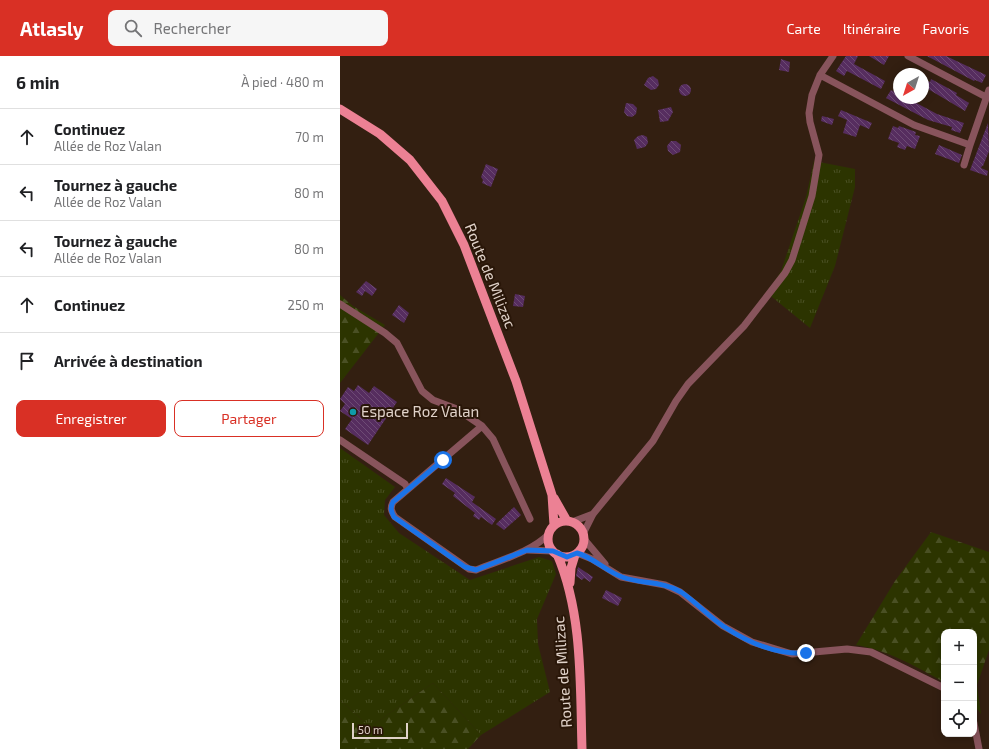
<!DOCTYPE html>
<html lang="fr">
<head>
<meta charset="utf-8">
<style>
  :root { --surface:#fff; --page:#f6f6f6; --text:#202124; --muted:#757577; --line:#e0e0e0; --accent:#d93025 }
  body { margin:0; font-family:"Exo 2",sans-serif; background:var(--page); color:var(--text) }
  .controls { position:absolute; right:12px; bottom:12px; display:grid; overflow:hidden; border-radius:8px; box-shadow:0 2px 10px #0003 }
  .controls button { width:36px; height:36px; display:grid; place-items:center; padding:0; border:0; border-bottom:1px solid var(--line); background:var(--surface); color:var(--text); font:20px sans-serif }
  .compass { position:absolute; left:553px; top:12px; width:36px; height:36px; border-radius:50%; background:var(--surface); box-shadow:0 2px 10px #0003; rotate:219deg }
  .scale { position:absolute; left:12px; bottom:10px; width:56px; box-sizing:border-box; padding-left:4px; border:2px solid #e0d2c9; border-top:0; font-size:11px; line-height:14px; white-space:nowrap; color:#e0d2c9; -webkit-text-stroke:3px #291608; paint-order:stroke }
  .stop { position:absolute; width:12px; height:12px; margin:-9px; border:3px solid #1a73e8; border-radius:50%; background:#fff }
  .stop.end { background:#1a73e8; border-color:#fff; box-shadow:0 1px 4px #0008 }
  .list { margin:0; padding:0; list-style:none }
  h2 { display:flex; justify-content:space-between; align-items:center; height:52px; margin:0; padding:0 16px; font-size:17px }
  h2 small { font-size:13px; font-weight:400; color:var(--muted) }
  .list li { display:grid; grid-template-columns:26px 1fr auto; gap:12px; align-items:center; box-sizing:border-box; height:56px; padding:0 16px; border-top:1px solid var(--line) }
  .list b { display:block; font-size:15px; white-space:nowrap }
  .list p { margin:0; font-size:13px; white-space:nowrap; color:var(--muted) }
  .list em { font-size:13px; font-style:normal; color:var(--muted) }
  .actions { display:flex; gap:8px; padding:12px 16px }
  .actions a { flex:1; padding:9px 0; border:1px solid var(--accent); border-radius:8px; text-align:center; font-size:14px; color:var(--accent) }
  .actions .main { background:var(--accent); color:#fff }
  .icon { flex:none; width:22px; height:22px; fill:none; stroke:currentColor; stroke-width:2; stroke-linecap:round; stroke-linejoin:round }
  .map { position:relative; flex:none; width:649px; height:693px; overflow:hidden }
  header { display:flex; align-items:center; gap:24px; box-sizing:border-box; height:56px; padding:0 20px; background:var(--accent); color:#fff }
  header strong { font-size:19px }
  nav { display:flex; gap:22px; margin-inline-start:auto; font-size:14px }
  .search { width:280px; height:36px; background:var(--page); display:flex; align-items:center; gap:10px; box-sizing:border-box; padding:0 14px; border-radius:8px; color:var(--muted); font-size:15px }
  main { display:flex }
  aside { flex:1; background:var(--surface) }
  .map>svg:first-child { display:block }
</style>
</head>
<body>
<header>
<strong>Atlasly</strong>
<div class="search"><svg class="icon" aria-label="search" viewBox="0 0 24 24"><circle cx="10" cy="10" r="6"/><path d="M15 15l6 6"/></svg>Rechercher</div>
<nav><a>Carte</a><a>Itinéraire</a><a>Favoris</a></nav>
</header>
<main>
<aside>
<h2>6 min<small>À pied · 480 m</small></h2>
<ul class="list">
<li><svg class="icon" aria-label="ahead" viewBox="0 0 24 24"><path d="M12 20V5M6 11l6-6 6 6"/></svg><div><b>Continuez</b><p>Allée de Roz Valan</p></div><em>70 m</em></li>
<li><svg class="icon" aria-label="left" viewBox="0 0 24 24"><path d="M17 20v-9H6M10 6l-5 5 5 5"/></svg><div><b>Tournez à gauche</b><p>Allée de Roz Valan</p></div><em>80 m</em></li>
<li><svg class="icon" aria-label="left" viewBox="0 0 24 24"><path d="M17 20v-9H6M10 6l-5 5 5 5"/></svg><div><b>Tournez à gauche</b><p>Allée de Roz Valan</p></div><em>80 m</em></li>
<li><svg class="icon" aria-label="ahead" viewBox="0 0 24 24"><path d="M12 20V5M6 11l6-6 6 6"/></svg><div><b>Continuez</b></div><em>250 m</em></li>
<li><svg class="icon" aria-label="arrive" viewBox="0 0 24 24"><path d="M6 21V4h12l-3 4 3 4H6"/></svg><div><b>Arrivée à destination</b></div></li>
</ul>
<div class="actions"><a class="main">Enregistrer</a><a>Partager</a></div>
</aside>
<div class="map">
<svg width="649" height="693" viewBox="0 0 649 693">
  <defs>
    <pattern id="grass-tufts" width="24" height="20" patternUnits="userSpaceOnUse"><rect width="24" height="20" fill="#2c3400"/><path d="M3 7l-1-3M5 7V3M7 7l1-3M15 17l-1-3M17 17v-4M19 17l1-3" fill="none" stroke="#4a5024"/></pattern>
    <pattern id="forest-firs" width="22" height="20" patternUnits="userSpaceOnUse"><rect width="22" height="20" fill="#2c3400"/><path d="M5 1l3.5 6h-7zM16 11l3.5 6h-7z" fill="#4a5024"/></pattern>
    <pattern id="building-back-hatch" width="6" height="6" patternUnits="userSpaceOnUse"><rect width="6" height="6" fill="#562d5f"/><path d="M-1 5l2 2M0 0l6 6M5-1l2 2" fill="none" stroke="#6e4b75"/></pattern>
  </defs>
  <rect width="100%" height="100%" fill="#331f11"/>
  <!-- grass -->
  <path fill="url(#grass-tufts)" d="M474,105L515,113V131L495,210L470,272L427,237L441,215L466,141Z
    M0,392L55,431L45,444L44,459L59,477L130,524L199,501L212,505L216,518L197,563L198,588L210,636L141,679L93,627L30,671L0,644Z"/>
  <!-- forest -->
  <path fill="url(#forest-firs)" d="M0,239L13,250L45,269L0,327Z
    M591,476L649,496V594L637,629L641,658L634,649V576H604V626C576,611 548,594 516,589L555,525Z
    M93,627L141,679L128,693H0V644L30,671Z"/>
  <!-- building -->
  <path fill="url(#building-back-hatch)" d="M506,0H518L514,8L545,25L541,33L507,15L504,20L496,15Z
    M529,0H549L544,9Z
    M587,0H606L646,19L642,27L635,24L634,25Z
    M441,3L450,6L449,16L439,14Z
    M313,20L318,24L319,29L316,33L311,34L304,29L308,22Z
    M583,23L590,26L591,23L617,37L616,39L629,47L625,55L583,30Z
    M339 34a6 6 0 1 1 12 0a6 6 0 1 1-12 0Z
    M551,34L559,38V42H567L597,58L624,67L620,77L611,74L612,71L588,64L546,42Z
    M286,47L293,48L297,52L296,58L292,61L287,60L284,56Z
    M331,51L333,56L328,65L320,66L318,54Z
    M501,54L532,67L529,73L520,69L516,81L503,77L507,64L498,60Z
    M482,60L494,63L492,69L481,65Z
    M648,67L649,95L643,110H642L641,112L648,115L647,120L630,114Z
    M553,70L558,72L559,70L576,76L575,79L580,80L575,93L567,90L565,94L557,91L559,87L548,83Z
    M303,79L307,81L308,87L305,91L297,93L294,84L298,80Z
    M331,85H336L341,89L340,96L333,99L328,95L327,90Z
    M599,89L622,99L619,107L595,98Z
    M146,108L158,113L151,131L142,127L143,124L141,121Z
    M26,225L37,233L32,240L25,235L22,240L16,236Z
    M175,238L185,240L183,251L173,250Z
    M59,249L69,257L64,267L52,259Z
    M18,329L29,337L34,330L57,346L28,389L5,373L12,363L0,355L5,348L0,343L8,331L14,335Z
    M106,422L135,441L132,446L156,463L152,469L141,461L139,464L133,460L135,457L113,440L115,437L102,428Z
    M174,451L181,459L164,474L156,468Z
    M238,511L253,521L250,526L244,522L242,524L236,520Z
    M266,534L282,542L278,550L262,542Z"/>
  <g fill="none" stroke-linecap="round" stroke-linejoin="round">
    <!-- minor -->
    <path stroke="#88545c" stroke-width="7" d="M568,0L646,41
      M480,19L574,69L630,89L649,34
      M624,109L630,89
      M0,248L45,277L57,287L82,335L93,344L117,353L142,370L53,446C50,452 51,455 55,461L129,513L136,514C160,504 190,497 209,478
      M142,370L153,383L190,463
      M0,384L65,428L68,433
      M232,466L253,458
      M243,478L253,458L313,385L336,345L348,328L404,270L445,217L452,204L472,140L479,99L470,66L469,57L472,39L480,19L493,0
      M244,483L265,508
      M187,494L213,495
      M237,497L252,503L281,521L325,529L340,536L383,570L412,586L452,598L507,593L531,596L604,632
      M634,667L639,693"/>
    <!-- major -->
    <path stroke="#ec8194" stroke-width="9" d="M0,53L40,78L70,104L102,145L124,189L176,325L212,439L214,469
      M214,442L227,465
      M208 483a18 18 0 1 1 36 0a18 18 0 1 1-36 0Z
      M217,498C243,558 240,629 242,693
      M230,527L231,512L235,499"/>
  </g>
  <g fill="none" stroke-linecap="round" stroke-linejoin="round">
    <!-- route -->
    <path stroke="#1a73e8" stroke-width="5" d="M103,404L53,446C50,452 51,455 54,461L125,511L136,514L187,494L213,495L227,501L237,497C254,502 266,515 282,521C301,528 323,525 341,536C356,546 368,560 383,570C407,586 437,599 466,597"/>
  </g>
  <!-- markers -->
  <circle fill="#0f9aa8" stroke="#291608" stroke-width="1.5" cx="13" cy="356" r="4"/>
  <g text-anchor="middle" stroke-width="4" stroke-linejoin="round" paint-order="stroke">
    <!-- street labels -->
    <g font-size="15" fill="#e0d2c9" stroke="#291608">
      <text transform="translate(150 220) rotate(68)" y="5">Route de Milizac</text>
      <text transform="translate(223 616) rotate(-94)" y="5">Route de Milizac</text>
    </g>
    <!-- poi labels -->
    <g font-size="15" fill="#e0d2c9" stroke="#291608" text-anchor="start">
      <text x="21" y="361">Espace Roz Valan</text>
    </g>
  </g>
</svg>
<div class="controls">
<button>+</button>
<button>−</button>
<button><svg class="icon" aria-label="locate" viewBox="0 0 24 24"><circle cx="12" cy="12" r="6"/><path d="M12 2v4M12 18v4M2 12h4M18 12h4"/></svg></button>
</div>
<svg class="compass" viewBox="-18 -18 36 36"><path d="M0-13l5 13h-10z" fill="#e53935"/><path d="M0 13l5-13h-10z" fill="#757577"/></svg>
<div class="scale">50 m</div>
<div class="stop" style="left:103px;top:404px"></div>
<div class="stop end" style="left:466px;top:597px"></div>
</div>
</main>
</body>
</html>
